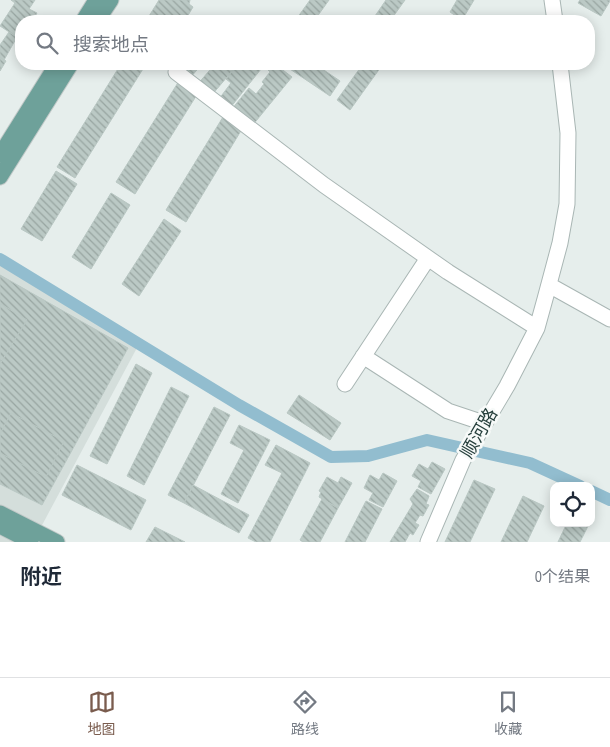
<!DOCTYPE html>
<html lang="zh">
<head>
<meta charset="utf-8">
<style>
  :root { --surface:#fff; --page:#f2f2f3; --text:#1f2937; --muted:#747a83; --line:#e0e1e3; --accent:#7a5c4e }
  body { margin:0; font-family:"PT Sans Narrow","Noto Sans SC",sans-serif; background:var(--page); color:var(--text) }
  .controls { position:absolute; right:15px; bottom:15px; display:grid; overflow:hidden; border-radius:10px; box-shadow:0 2px 12px #0003 }
  .controls button { width:45px; height:45px; display:grid; place-items:center; padding:0; border:0; border-bottom:1px solid var(--line); background:var(--surface); color:var(--text); font:25px sans-serif }
  .list { margin:0; padding:0; list-style:none }
  h2 { display:flex; justify-content:space-between; align-items:center; height:65px; margin:0; padding:0 20px; font-size:21px }
  h2 small { font-size:16px; font-weight:400; color:var(--muted) }
  .icon { flex:none; width:28px; height:28px; fill:none; stroke:currentColor; stroke-width:2; stroke-linecap:round; stroke-linejoin:round }
  .map { position:relative; flex:none; width:610px; height:542px; overflow:hidden }
  .search { position:absolute; background:var(--surface); box-shadow:0 2px 12px #0003; left:15px; right:15px; top:15px; height:55px; display:flex; align-items:center; gap:12px; box-sizing:border-box; padding:0 18px; border-radius:20px; color:var(--muted); font-size:19px }
  .sheet { height:135px; background:var(--surface) }
  nav { display:flex; justify-content:space-around; align-items:center; box-sizing:border-box; height:70px; border-top:1px solid var(--line); background:var(--surface); font-size:14px; color:var(--muted) }
  nav a { display:grid; justify-items:center; gap:2px }
  nav .on { color:var(--accent) }
  .map>svg:first-child { display:block }
</style>
</head>
<body>
<div class="map">
<svg width="610" height="542" viewBox="0 0 610 542">
  <defs>
    <pattern id="building-back-hatch" width="6" height="6" patternUnits="userSpaceOnUse" patternTransform="scale(1.25)"><rect width="6" height="6" fill="#bbc9c5"/><path d="M-1 5l2 2M0 0l6 6M5-1l2 2" fill="none" stroke="#98a5a1"/></pattern>
  </defs>
  <rect width="100%" height="100%" fill="#e6eeec"/>
  <!-- built -->
  <path fill="#d4dedb" d="M0,259L139,344L33,542H0Z"/>
  <g fill="none" stroke-linecap="round" stroke-linejoin="round">
    <!-- canal -->
    <path stroke="#92bdcf" stroke-width="12" d="M0,259L239,405L331,457L368,456L427,440L530,463L580,486
      M591,491L610,500"/>
  </g>
  <!-- building -->
  <path fill="url(#building-back-hatch)" stroke="#b9c7c3" d="M11,0H35L29,9L37,13L32,21H21L20,39L0,26L15,3Z
    M159,0H190L189,4L193,7L187,17L183,15L179,21H146Z
    M310,0H329L314,21H295Z
    M386,0H405L390,21H383L375,16Z
    M457,0H474L462,20L450,12Z
    M580,0H610V1L601,16L578,3Z
    M9,32L17,37L4,60L0,57V45Z
    M0,57L6,61L0,71Z
    M121,64H146L75,178L57,167Z
    M179,64H202L190,78L177,67Z
    M215,64H238L211,96L197,85Z
    M238,64H265L230,108L219,99L231,83L226,79Z
    M271,64H275L292,77L252,126L232,109L249,88L256,94L264,84L262,82L270,72L267,69Z
    M284,64H315L340,81L330,96L284,65Z
    M363,64H383L350,110L337,100Z
    M179,81L198,93L135,194L116,182Z
    M223,117L242,129L186,222L166,210Z
    M56,171L77,184L42,241L21,229Z
    M111,193L130,205L91,269L72,257Z
    M164,219L181,231L139,296L122,284Z
    M0,275L128,348L42,505L0,484Z
    M1,304L27,320L0,364V306Z
    M136,364L152,373L107,464L90,456Z
    M171,387L189,396L144,485L127,476Z
    M299,395L341,423L330,440L287,413Z
    M214,407L230,415L184,503L168,495Z
    M11,413L64,441L46,477L0,453V434Z
    M239,425L270,440L238,503L221,494L244,450L230,443Z
    M276,445L310,463L270,542H256L248,538L282,473L265,465Z
    M432,462L445,469L431,494L418,487L421,481L412,476L419,464L428,469Z
    M77,465L146,500L131,530L62,495Z
    M383,473L397,481L383,507L369,500L373,493L364,488L370,475L379,480Z
    M327,477L338,483L341,477L352,483L338,508L319,497L321,492L319,491Z
    M474,480L495,489L470,542H445Z
    M193,485L249,515L239,533L184,503Z
    M417,489L429,496L426,504L429,505L423,516L420,515L415,523L419,525L413,535L410,533L405,542H390L413,504L410,499Z
    M523,496L544,506L527,542H501Z
    M322,499L338,508L320,542H303L300,540Z
    M366,501L382,509L365,542H345Z
    M567,523L589,524L580,542H558Z
    M155,527L185,542H146Z"/>
  <g fill="none" stroke-linecap="round" stroke-linejoin="round">
    <!-- minor casing -->
    <g stroke="#a9b6b4" stroke-width="17">
      <path id="minor" d="M552,0L555,21
        M176,72L324,185L448,272L537,328
        M549,285L610,319
        M363,356L448,411L484,423
        M345,384L428,258
        M428,542L463,460L507,386L537,328L545,299L560,243L567,204L568,133L560,64"/>
    </g>
    <!-- major casing -->
    <g stroke="#c2c9c8" stroke-width="17">
      <path id="major" d="M83,21L96,0
        M97,21L111,0
        M0,155L57,64
        M0,177L71,64
        M0,513L57,542
        M0,526L31,542"/>
    </g>
    <!-- minor -->
    <use href="#minor" stroke="#fff" stroke-width="15"/>
    <!-- major -->
    <use href="#major" stroke="#6ea19a" stroke-width="15"/>
  </g>
  <g text-anchor="middle" stroke-width="5" stroke-linejoin="round" paint-order="stroke">
    <!-- street labels -->
    <g font-size="18" fill="#263f3c" stroke="#f7faf9">
      <text transform="translate(479 433) rotate(-60)" y="6">顺河路</text>
    </g>
  </g>
</svg>
<div class="controls">
<button><svg class="icon" aria-label="locate" viewBox="0 0 24 24"><circle cx="12" cy="12" r="6"/><path d="M12 2v4M12 18v4M2 12h4M18 12h4"/></svg></button>
</div>
<div class="search"><svg class="icon" aria-label="search" viewBox="0 0 24 24"><circle cx="10" cy="10" r="6"/><path d="M15 15l6 6"/></svg>搜索地点</div>
</div>
<section class="sheet">
<h2>附近<small>0个结果</small></h2>
<ul class="list">
</ul>
</section>
<nav>
<a class="on"><svg class="icon" aria-label="map" viewBox="0 0 24 24"><path d="M3 6l6-2 6 2 6-2v14l-6 2-6-2-6 2zM9 4v14M15 6v14"/></svg>地图</a>
<a><svg class="icon" aria-label="directions" viewBox="0 0 24 24"><path d="M12 3l9 9-9 9-9-9zM9 14v-3h6M13 9l2 2-2 2"/></svg>路线</a>
<a><svg class="icon" aria-label="saved" viewBox="0 0 24 24"><path d="M7 4h10v16l-5-4-5 4z"/></svg>收藏</a>
</nav>
</body>
</html>
